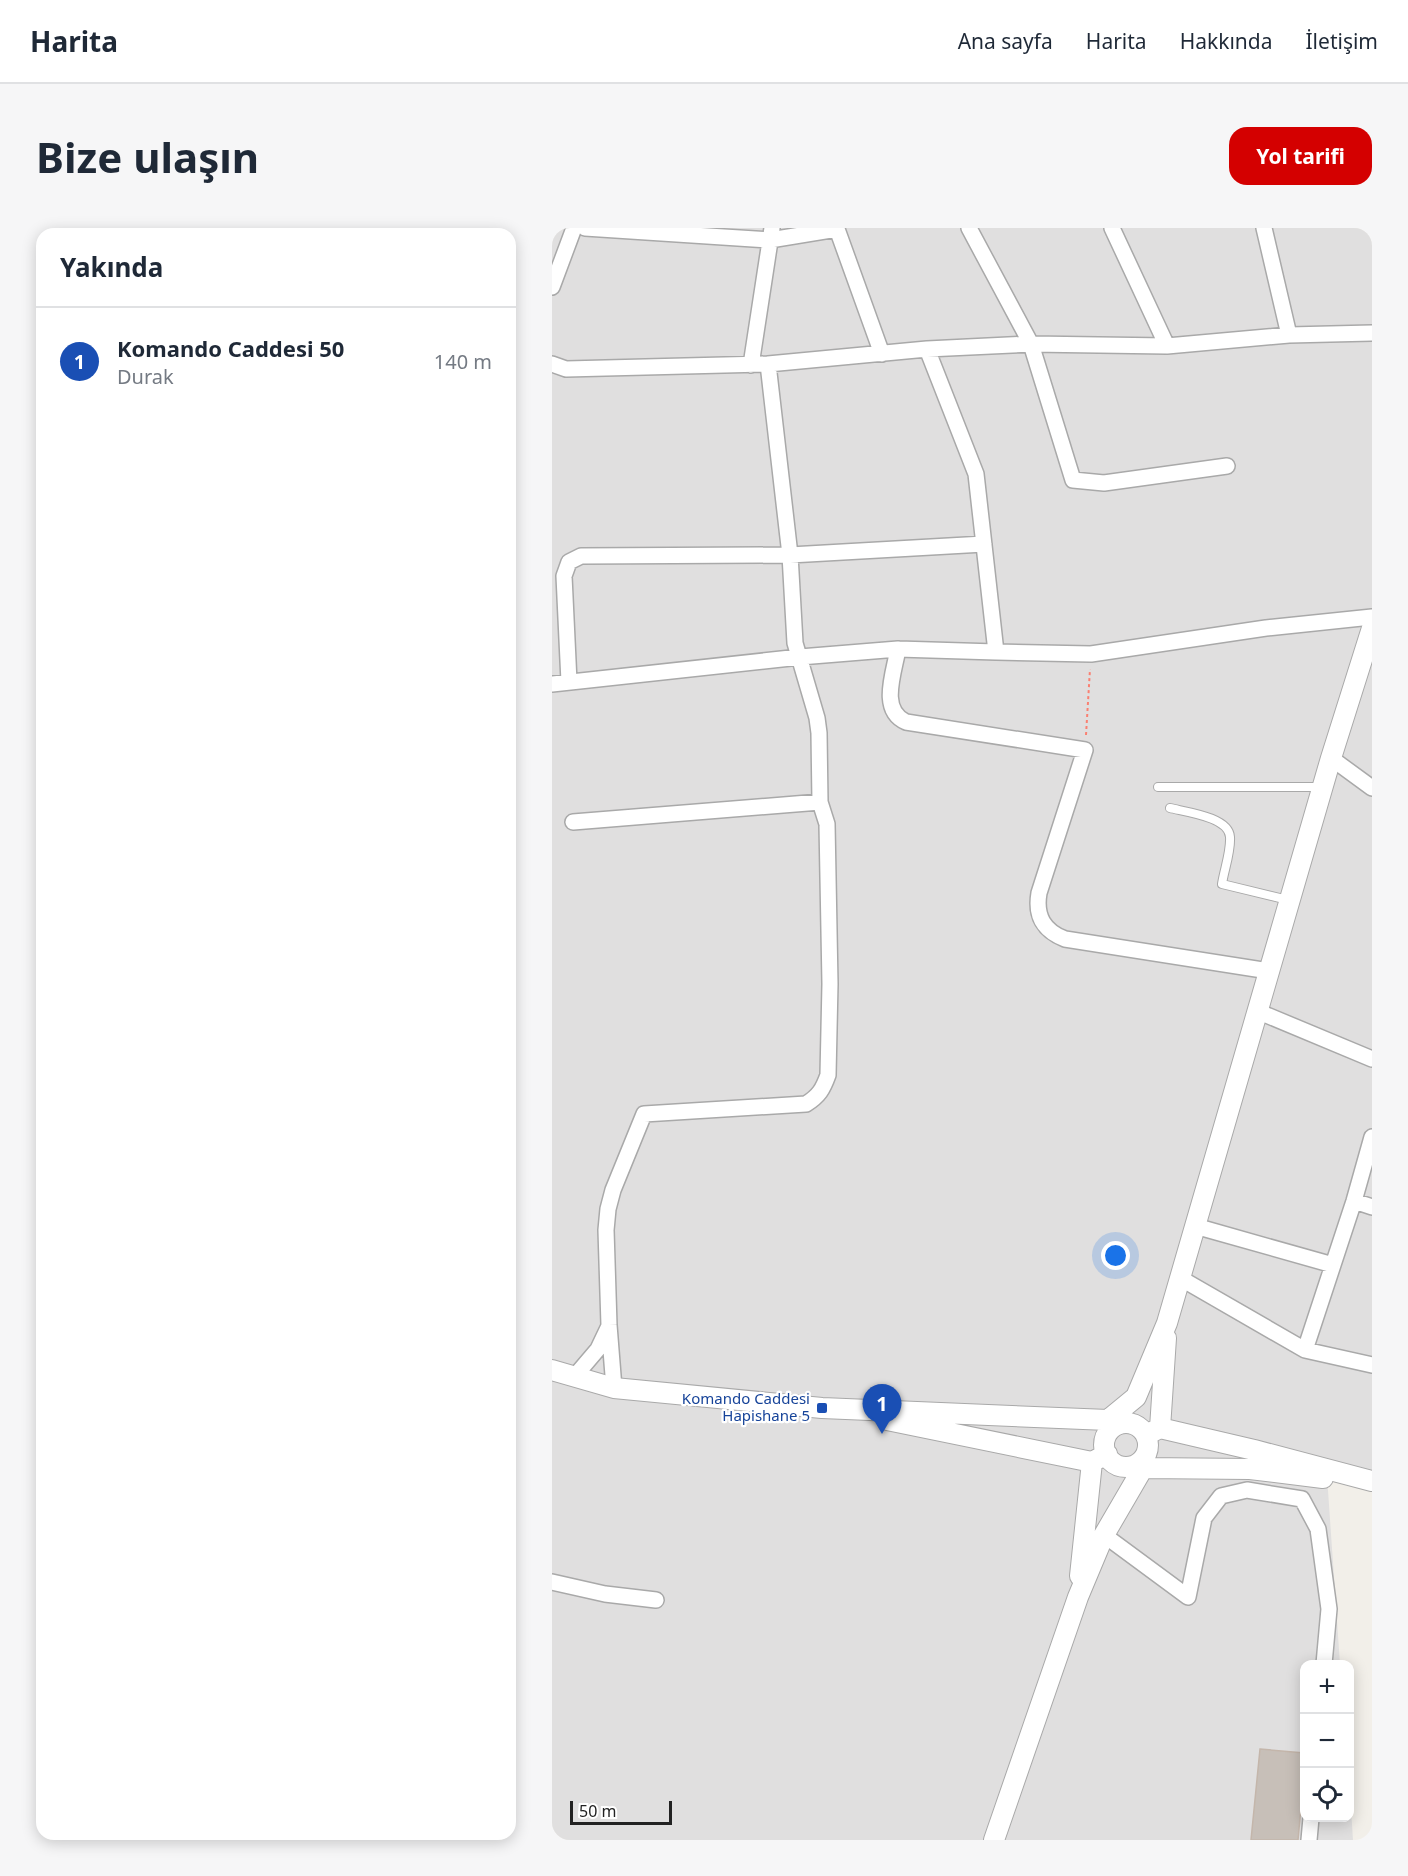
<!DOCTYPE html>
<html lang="tr">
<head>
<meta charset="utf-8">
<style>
  :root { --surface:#fff; --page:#f6f6f7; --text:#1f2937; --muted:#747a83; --line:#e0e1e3; --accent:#d40000 }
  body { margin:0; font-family:"Noto Sans",sans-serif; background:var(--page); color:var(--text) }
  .controls { position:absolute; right:18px; bottom:18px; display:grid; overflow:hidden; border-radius:12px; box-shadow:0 3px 15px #0003 }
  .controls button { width:54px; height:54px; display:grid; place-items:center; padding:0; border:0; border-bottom:2px solid var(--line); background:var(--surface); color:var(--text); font:30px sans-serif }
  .scale { position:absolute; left:18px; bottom:15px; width:102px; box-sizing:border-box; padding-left:6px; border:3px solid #222; border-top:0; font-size:16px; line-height:21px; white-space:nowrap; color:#222; -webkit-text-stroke:4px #fff; paint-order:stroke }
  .you { position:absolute; left:564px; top:1028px; width:21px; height:21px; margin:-15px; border:4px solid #fff; border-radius:50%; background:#1a73e8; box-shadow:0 0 0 9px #1a73e833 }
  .badge { display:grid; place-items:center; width:39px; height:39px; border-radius:50%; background:var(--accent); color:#fff; font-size:20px; font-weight:700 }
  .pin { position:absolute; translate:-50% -50px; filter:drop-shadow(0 2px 3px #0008) }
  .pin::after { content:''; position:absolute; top:32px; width:21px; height:18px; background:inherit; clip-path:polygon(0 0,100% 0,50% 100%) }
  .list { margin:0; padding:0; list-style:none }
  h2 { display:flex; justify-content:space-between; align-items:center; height:78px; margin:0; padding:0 24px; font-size:26px }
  h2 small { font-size:20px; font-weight:400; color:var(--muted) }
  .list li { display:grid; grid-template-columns:39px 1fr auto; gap:18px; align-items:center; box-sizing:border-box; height:108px; padding:0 24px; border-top:2px solid var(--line) }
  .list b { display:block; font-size:22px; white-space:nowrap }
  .list p { margin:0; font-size:20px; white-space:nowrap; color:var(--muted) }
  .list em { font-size:20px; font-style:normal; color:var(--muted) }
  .icon { flex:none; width:33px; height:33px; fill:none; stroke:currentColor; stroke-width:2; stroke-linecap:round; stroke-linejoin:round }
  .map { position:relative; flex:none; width:820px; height:1612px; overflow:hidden; border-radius:18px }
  header { display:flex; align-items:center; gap:36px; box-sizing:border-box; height:84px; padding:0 30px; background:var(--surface); border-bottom:2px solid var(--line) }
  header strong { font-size:28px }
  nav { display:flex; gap:33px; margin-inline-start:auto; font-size:21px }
  .intro { display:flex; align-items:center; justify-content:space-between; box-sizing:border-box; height:144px; padding:0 36px }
  h1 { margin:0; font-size:42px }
  .button { padding:15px 27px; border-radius:18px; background:var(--accent); color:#fff; font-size:21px; font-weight:700 }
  main { display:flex; gap:36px; padding:0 36px }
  aside { flex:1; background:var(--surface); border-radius:18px; box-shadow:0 3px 15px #0003 }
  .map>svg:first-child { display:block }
</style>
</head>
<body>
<header>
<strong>Harita</strong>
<nav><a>Ana sayfa</a><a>Harita</a><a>Hakkında</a><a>İletişim</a></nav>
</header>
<div class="intro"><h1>Bize ulaşın</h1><a class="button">Yol tarifi</a></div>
<main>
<aside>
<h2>Yakında<small></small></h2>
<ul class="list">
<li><span class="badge" style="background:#1a4fb4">1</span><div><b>Komando Caddesi 50</b><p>Durak</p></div><em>140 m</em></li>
</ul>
</aside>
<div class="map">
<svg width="820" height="1612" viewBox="0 0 820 1612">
  <rect width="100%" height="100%" fill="#f2efe9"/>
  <!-- residential -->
  <path fill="#e0dfdf" d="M0,0H820V1258L775,1248L788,1436H752V1590H798V1564L801,1612H0Z"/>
  <!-- building -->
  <path fill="#c7bfb8" stroke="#c4b6ab" stroke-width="1.5" d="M708,1521L752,1525V1546L746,1612H699Z"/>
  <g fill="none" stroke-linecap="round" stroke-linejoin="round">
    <!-- service casing -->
    <g stroke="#a9a9a9" stroke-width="10">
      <path id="service" d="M606,559H769
        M618,580C634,584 677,589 678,609C679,624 672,642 670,656L736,672"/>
    </g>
    <!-- minor casing -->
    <g stroke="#a9a9a9" stroke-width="18">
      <path id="minor" d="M33,0L218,12L285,1L330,126
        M417,0L479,116L521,252L552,255L675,238
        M560,0L615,118
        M712,0L737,107
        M0,59L22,0
        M0,136L14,141L216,136L375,121L479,116L615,118L737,107L820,105
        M199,137L220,0
        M346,421C342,445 327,482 354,494L533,522L487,665C483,688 492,703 513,711L717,743
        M444,424L539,426L714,400L820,389
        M17,454L12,348L17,334L29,328L238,327L432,316
        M0,456L248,429L346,421L444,424L424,246L375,121
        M779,530L820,560
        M21,594L268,574
        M705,783L820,831
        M802,973L820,979
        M643,998L781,1037
        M628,1050L753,1122L820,1137
        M753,1122L802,973L820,909
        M23,1148L46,1121L56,1100
        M62,1160L57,1097L54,1002L56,981L61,962L92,886L254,876C267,868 271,861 276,847L278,756L275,596L268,574L267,505L265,490L243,415L238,327L216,136
        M552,1307L636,1369L652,1290L669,1268L695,1262L750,1271L766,1301L777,1381L772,1436
        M0,1354L53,1366L104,1372
        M757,1612L759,1590"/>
    </g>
    <!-- tertiary casing -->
    <g stroke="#a9a9a9" stroke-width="22">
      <path id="tertiary" d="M0,1142L62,1160L270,1180L556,1192L565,1197
        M335,1192L540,1234L555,1226
        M556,1192L584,1169L615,1095L779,530L820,400
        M552 1217a22 22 0 1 1 44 0a22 22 0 1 1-44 0Z
        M608,1200L614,1110
        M594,1207L608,1200L702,1222L820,1253
        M591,1240L698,1241L771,1250
        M528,1348L540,1234
        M442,1612L526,1369L552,1307L591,1240"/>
    </g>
    <!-- path -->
    <path stroke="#fa8072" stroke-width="2" stroke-dasharray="3 3" stroke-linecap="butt" d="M534,507L538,441"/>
    <!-- service -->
    <use href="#service" stroke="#fff" stroke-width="8"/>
    <!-- minor -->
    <use href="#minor" stroke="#fff" stroke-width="15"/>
    <!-- tertiary -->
    <use href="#tertiary" stroke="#fff" stroke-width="20"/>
  </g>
  <!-- markers -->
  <rect fill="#1a4fb4" stroke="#fff" stroke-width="2" x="264" y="1174" width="12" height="12" rx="3"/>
  <g text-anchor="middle" stroke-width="4.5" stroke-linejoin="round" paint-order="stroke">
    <!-- transit labels -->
    <g font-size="15" fill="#164399" stroke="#fff" text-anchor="end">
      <text x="258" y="1176">Komando Caddesi<tspan x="258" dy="17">Hapishane 5</tspan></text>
    </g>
  </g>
</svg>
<div class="controls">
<button>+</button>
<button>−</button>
<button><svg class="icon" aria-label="locate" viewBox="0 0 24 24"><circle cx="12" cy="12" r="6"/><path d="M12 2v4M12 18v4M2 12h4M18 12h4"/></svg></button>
</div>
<div class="scale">50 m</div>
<div class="you"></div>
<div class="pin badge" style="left:330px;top:1206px;background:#1a4fb4">1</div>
</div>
</main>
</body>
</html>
